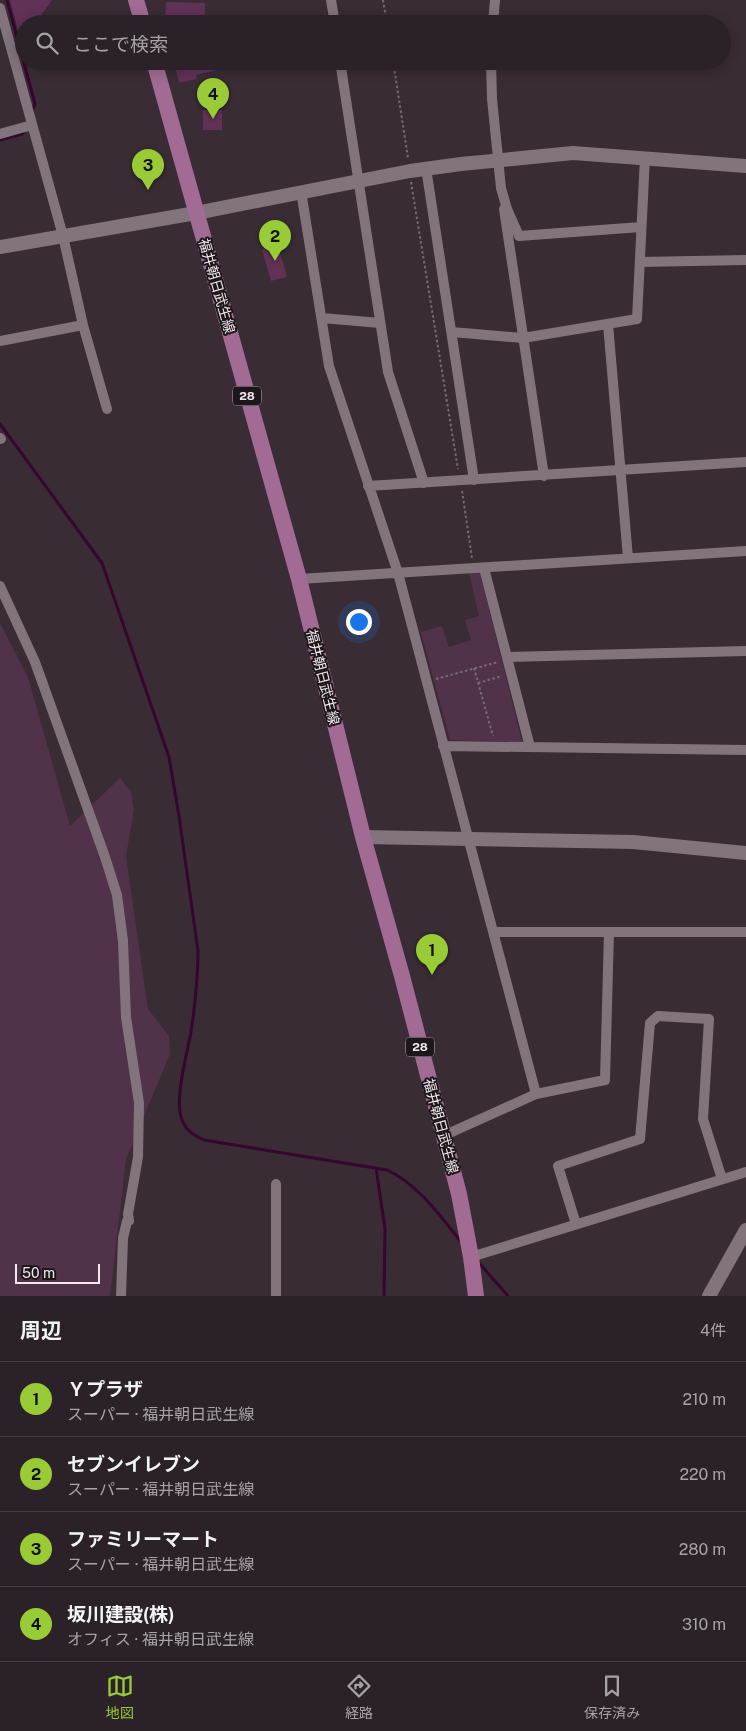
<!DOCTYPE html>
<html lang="ja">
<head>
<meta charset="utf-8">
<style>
  :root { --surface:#2b2128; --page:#372e34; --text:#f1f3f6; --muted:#a6a3a8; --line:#473e45; --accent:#99cb36 }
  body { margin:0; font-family:"Public Sans","Noto Sans JP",sans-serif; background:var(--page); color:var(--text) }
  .scale { position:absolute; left:15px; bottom:12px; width:85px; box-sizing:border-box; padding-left:5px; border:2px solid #f1e8ee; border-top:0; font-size:14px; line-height:18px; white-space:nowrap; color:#f1e8ee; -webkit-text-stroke:4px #1d171b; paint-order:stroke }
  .you { position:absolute; left:358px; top:621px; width:18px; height:18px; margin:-12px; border:4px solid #fff; border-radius:50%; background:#1a73e8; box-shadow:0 0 0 8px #1a73e833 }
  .badge { display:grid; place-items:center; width:32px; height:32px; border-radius:50%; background:var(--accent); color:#111; font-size:16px; font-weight:700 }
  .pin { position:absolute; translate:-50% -41px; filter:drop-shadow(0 1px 2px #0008) }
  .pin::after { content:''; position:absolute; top:26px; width:18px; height:15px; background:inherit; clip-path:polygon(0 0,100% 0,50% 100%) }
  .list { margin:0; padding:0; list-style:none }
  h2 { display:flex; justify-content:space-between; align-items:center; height:65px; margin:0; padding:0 20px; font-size:21px }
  h2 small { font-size:16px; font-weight:400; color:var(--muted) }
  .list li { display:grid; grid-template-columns:32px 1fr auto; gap:15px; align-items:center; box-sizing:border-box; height:75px; padding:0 20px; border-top:1px solid var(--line) }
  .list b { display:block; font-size:19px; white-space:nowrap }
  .list p { margin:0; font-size:16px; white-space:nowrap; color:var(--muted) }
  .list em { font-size:16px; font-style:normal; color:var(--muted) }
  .icon { flex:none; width:28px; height:28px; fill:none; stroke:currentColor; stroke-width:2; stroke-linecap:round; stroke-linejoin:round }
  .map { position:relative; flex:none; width:746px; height:1296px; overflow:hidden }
  .search { position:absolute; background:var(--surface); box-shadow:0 2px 12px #0003; left:15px; right:15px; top:15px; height:55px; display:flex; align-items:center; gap:12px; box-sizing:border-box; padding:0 18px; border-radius:28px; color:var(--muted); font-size:19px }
  .sheet { height:365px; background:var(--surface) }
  nav { display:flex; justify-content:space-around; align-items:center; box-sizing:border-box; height:70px; border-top:1px solid var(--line); background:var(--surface); font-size:14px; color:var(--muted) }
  nav a { display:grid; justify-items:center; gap:2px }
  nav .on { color:var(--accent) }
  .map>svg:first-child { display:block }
</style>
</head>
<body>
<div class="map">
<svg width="746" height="1296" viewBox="0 0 746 1296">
  <rect width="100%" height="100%" fill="#392c35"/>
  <!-- green -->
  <path fill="#513349" d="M480,572L522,742L450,740L421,632L442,626L449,647L471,640L465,620L479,616L469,573Z
    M0,623L28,677L70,826L120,778L131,792L134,810L126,856L148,1009L169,1036L170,1054L126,1159L110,1296H0Z"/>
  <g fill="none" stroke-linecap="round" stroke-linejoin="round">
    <!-- stream -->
    <path stroke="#34072c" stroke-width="3" d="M7,0L35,104L32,111
      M0,140L22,134L24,130
      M0,424L102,563L169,757L179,816L198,951C198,978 195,1005 191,1032C187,1053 175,1098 181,1117C185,1130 193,1135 204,1140L387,1170C418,1184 441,1217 462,1243
      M376,1168L385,1229L384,1296
      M479,1263L508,1296"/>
  </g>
  <!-- building -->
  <path fill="#613156" d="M10,0H52L35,24H24V41H21Z
    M166,2L205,3V24H165Z
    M174,61H214L217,70L196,75L197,79L179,83Z
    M203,110H222V130H203Z
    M278,245L287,277L271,281L262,249Z"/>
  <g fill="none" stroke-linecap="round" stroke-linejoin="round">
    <!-- path -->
    <path stroke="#776c74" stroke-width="2" stroke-dasharray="2.5 2.5" stroke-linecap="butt" d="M383,0L387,24
      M393,61L408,158
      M411,182L458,469
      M462,491L472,558
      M474,668L493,736
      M436,679L498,662
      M478,683L502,676"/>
    <!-- minor -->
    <path stroke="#82737d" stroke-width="10" d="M331,0L335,24
      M0,8L63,236L83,325L107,409
      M493,24L495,0
      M340,61L388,372L424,483
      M491,61L492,99L501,188L507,209L519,236L641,227
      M0,134L32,125
      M426,168L474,480
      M301,191L329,366L398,573L536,1094
      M504,209L544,476
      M640,262L746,260
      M322,318L380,323
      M608,324L628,558
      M452,332L523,338L637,319L645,157
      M0,341L83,325
      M0,438L1,439
      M368,486L746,462
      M484,568L530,747
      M299,579L746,551
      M0,586L35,662L105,857L117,895L123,941L126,1017L139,1103L138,1157L128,1214L129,1221H127L123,1238L121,1296
      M507,657L746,651
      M443,746L746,750
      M494,932H746
      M443,1136L536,1094L605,1080L609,932
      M576,1224L558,1166L640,1139L650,1023L658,1016L709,1019L703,1119L722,1179
      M471,1257L746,1172
      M276,1296V1184"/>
    <!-- tertiary -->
    <path stroke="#82737d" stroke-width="14" d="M0,247L196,213L410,171L461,164L573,153L746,166
      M363,837L633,842L746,853
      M709,1296L746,1230"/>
    <!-- primary -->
    <path stroke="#a16b93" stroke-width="16" d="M136,0L143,24
      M154,61L299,579L363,837L402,976L459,1194L471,1257L476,1296"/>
  </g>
  <g text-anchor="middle" stroke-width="4" stroke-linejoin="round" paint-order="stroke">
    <!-- shield labels -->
    <g fill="#1d171b" stroke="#b1a9af" stroke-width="1">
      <rect x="233" y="386.5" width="28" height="19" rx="4"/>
      <rect x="406" y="1037.5" width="28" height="19" rx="4"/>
    </g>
    <g font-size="12" font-weight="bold" fill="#f1e8ee">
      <text x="247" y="400">28</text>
      <text x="420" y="1051">28</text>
    </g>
    <!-- street labels -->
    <g font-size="14" fill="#f1e8ee" stroke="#1d171b">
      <text transform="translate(217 286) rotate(74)" y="5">福井朝日武生線</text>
      <text transform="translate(323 677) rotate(76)" y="5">福井朝日武生線</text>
      <text transform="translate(441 1126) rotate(75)" y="5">福井朝日武生線</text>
    </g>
  </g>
</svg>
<div class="scale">50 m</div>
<div class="you"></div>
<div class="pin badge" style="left:432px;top:975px">1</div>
<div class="pin badge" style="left:275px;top:261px">2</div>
<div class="pin badge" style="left:148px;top:190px">3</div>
<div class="pin badge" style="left:213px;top:119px">4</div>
<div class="search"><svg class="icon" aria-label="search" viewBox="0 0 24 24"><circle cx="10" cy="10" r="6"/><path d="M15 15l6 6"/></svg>ここで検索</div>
</div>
<section class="sheet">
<h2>周辺<small>4件</small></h2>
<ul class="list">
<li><span class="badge">1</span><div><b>Ｙプラザ</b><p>スーパー · 福井朝日武生線</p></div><em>210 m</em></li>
<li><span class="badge">2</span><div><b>セブンイレブン</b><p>スーパー · 福井朝日武生線</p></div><em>220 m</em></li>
<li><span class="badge">3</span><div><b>ファミリーマート</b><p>スーパー · 福井朝日武生線</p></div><em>280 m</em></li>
<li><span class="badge">4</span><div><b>坂川建設(株)</b><p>オフィス · 福井朝日武生線</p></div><em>310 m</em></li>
</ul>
</section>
<nav>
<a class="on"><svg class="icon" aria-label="map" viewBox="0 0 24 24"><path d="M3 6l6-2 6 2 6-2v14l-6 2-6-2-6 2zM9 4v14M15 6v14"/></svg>地図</a>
<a><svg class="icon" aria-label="directions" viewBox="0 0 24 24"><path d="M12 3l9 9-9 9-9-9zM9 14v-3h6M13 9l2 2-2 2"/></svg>経路</a>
<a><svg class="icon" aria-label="saved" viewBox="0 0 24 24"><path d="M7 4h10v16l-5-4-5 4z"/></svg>保存済み</a>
</nav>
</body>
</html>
